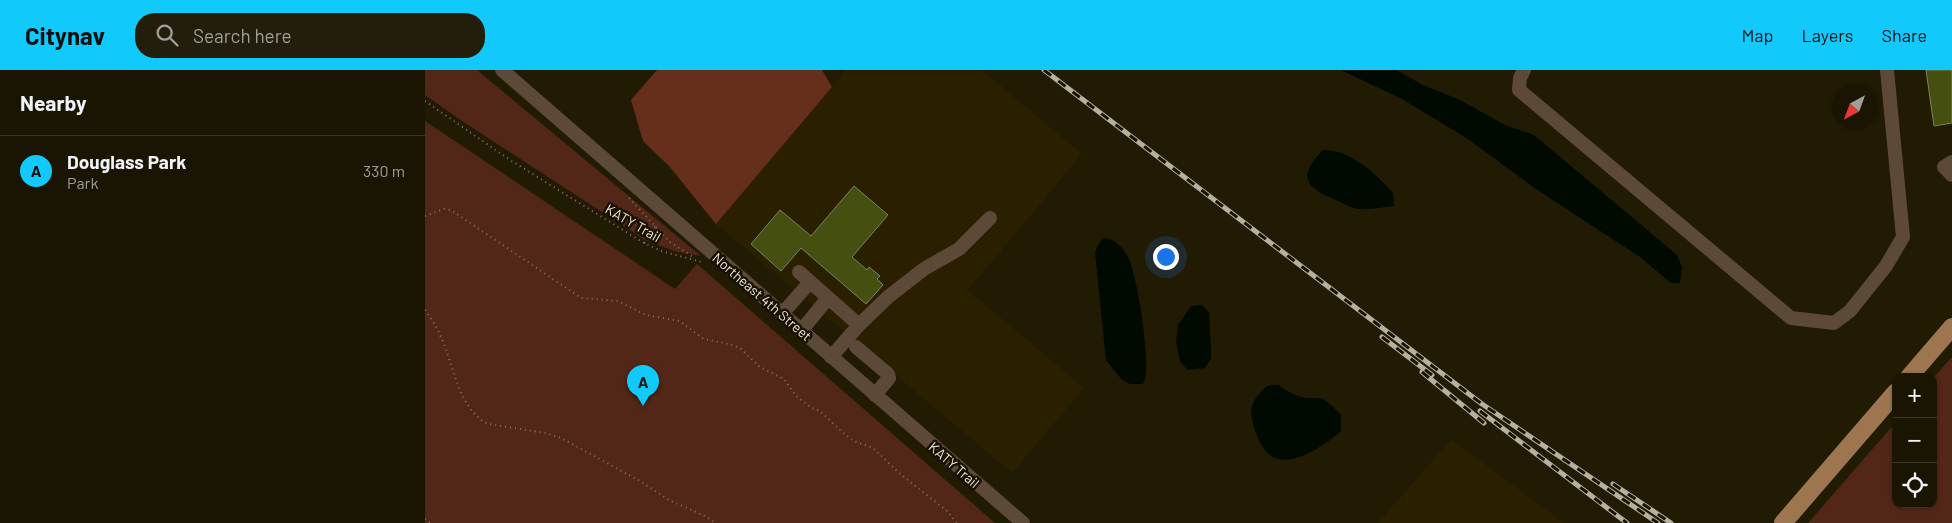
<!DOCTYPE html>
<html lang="en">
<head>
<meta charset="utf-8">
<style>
  :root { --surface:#1a1402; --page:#231d0c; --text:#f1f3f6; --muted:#9f9e99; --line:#383324; --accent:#11cafb }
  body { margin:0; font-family:Barlow,sans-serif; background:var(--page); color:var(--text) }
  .controls { position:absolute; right:15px; bottom:15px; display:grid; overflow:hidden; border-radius:10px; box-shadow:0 1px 4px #0004 }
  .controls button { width:45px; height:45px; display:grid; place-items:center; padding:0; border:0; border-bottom:1px solid var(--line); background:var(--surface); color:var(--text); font:25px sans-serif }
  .compass { position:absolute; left:1407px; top:15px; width:45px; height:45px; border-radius:50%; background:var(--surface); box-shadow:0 1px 4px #0004; rotate:221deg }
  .you { position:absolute; left:740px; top:186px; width:18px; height:18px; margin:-12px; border:4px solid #fff; border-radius:50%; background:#1a73e8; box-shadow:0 0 0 8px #1a73e833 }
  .badge { display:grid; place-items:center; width:32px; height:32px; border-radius:50%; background:var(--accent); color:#111; font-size:16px; font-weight:700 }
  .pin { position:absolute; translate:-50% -41px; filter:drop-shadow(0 1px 2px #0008) }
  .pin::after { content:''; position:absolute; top:26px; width:18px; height:15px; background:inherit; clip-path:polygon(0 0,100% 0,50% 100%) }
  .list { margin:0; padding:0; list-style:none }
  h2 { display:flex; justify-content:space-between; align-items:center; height:65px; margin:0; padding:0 20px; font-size:21px }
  h2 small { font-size:16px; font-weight:400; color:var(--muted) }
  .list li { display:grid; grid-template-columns:32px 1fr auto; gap:15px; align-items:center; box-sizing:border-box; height:70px; padding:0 20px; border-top:1px solid var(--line) }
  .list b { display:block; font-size:19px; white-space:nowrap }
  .list p { margin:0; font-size:16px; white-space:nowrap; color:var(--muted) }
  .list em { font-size:16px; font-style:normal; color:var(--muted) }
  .icon { flex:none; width:28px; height:28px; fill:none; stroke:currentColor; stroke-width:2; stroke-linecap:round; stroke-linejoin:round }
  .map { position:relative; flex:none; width:1527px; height:453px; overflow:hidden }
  header { display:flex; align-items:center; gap:30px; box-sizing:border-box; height:70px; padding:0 25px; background:var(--accent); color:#111 }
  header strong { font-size:24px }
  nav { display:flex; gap:28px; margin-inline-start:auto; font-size:18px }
  .search { width:350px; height:45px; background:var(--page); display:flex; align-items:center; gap:12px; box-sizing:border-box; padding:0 18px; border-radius:20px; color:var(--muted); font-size:19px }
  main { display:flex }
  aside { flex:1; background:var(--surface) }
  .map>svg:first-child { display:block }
</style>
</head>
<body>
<header>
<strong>Citynav</strong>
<div class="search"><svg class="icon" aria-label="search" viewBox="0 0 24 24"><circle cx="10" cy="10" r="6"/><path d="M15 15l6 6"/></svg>Search here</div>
<nav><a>Map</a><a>Layers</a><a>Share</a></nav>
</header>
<main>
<aside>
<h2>Nearby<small></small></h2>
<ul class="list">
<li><span class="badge">A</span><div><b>Douglass Park</b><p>Park</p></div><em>330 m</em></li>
</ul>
</aside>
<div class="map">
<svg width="1527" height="453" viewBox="0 0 1527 453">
  <rect width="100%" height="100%" fill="#221b03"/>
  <!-- built -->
  <path fill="#2a2000" d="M421,0H557L657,84L543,220L659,318L587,403L291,154Z
    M1026,369L1139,453H953Z"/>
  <!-- green -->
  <path fill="#522718" d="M0,0H52L276,186L249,181L220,170L37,51L0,25Z
    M0,51L250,219L272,194L570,453H0Z
    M1527,287V453H1383L1471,352V434H1508V308Z"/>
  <!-- forest -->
  <path fill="#662f1c" d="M232,0H397L407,17L291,154L244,96L218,71L206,30Z"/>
  <!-- water -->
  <path fill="#000a00" d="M916,0H971L998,15L1035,30L1080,55L1109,65L1252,185L1257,197L1255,213H1246L1215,187L1111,119L1043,69L977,29Z
    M898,80C923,78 953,105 968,123L969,136C958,137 944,140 933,139C926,138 918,133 911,130C880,118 872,106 898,80Z
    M678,168C689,167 700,180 704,189C712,207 728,299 718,314H705L697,310L681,290L670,182L673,175Z
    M777,235L784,242L786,281V288L780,298L762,300L755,291L751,272L753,255L766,236Z
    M854,315C859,320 875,328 882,328C887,329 893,327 898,329C905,333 911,340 916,345V361C901,374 871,396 850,388C836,383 827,356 826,342C826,336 830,329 834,324C836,322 839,318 842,316C845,315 851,315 854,315Z"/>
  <!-- building -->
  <path fill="#455010" stroke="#7b8266" d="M1501,0H1527V53L1509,56Z
    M429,116L463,145L427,187L442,200L444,197L455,206L452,209L458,215L441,234L376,178L356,201L326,174L355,140L386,166Z"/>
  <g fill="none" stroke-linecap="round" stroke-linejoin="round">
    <!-- path -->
    <path stroke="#7e7764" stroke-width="2" stroke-dasharray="1 4" stroke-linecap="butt" d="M0,31L85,90L219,173L236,181L277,192
      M204,128L245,172L268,187
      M0,146L19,139L26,140L156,228L193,231L221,245L254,251L279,269L308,275L316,279L335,297L359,309L371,326L387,338L395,341L417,362L429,371L448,378L474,403L522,441L532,453
      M219,173C227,169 229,164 230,156
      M0,240C6,248 12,257 16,267C29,295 33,339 63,354L121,363L136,368L215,411L244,430L278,445L291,453
      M0,449L5,453"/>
    <!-- minor -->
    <path stroke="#5c4937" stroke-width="14" d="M77,0L598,453
      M1099,0L1095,8L1094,20L1366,248L1409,253L1425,241L1461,196L1478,167L1462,0
      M1527,92L1519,97L1527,105
      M374,202L434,255L406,287
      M357,244L385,212
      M434,255L463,227L499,199L534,179L565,148
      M376,261L403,228
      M431,277L463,304L464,308L450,325"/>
    <!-- major -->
    <path stroke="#9d764f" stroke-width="18" d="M1484,307L1527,257
      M1358,453L1471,322"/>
    <!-- rail casing -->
    <g stroke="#b5b09f" stroke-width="5">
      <path id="rail" d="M619,0L1057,334L1233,453
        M957,267L1007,305
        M997,302L1059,353
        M1055,341L1202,453
        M1188,414L1246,453"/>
    </g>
    <!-- rail -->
    <use href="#rail" stroke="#191100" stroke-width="3" stroke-dasharray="9" stroke-linecap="butt"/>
  </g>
  <g text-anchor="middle" stroke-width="5" stroke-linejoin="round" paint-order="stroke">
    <!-- street labels -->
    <g font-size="14" fill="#ece7d9" stroke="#191100">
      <text transform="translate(208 153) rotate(30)" y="5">KATY Trail</text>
      <text transform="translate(337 227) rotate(41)" y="5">Northeast 4th Street</text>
      <text transform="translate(529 395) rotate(41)" y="5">KATY Trail</text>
    </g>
  </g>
</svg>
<div class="controls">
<button>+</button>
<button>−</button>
<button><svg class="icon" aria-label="locate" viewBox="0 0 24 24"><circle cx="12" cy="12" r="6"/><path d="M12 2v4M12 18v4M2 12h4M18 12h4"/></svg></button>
</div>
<svg class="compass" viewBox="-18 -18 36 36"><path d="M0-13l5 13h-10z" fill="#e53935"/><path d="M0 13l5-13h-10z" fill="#9f9e99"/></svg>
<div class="you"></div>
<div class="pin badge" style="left:218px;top:336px">A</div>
</div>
</main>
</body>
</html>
